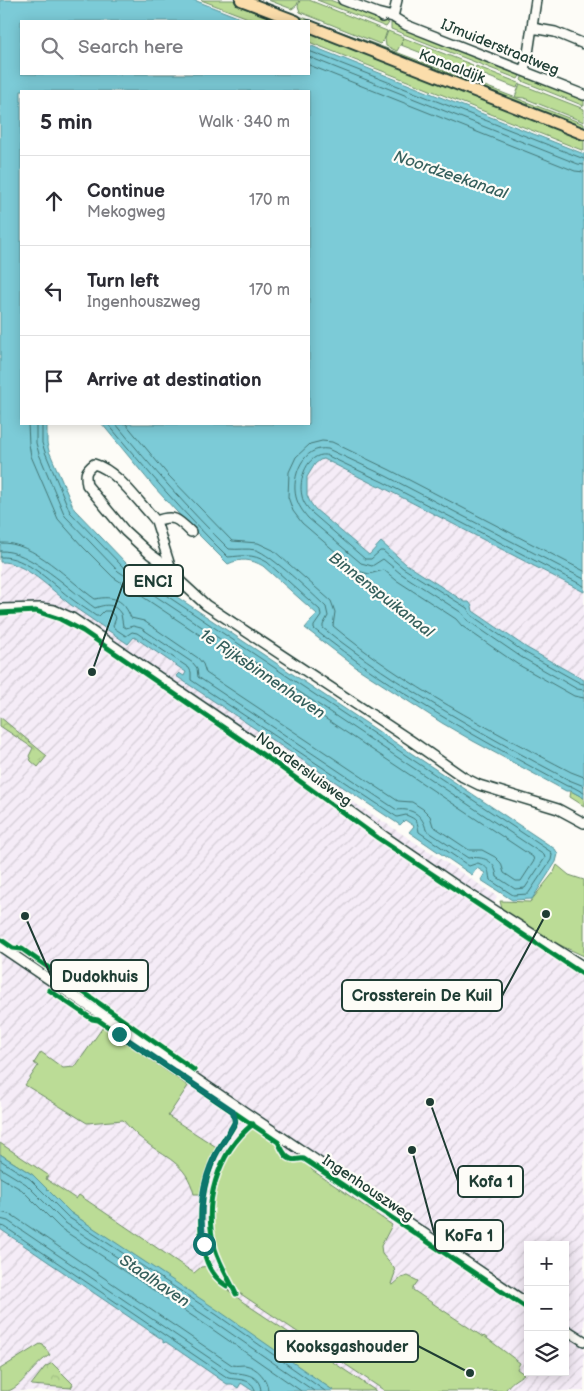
<!DOCTYPE html>
<html lang="en">
<head>
<meta charset="utf-8">
<style>
  :root { --surface:#fff; --page:#f2f2f3; --text:#2b2b33; --muted:#7c7c81; --line:#e1e1e2 }
  body { margin:0; font-family:"Balsamiq Sans",sans-serif; background:var(--page); color:var(--text) }
  .controls { position:absolute; right:15px; bottom:15px; display:grid; overflow:hidden; border-radius:0px; box-shadow:0 2px 12px #0003 }
  .controls button { width:45px; height:45px; display:grid; place-items:center; padding:0; border:0; border-bottom:1px solid var(--line); background:var(--surface); color:var(--text); font:25px sans-serif }
  .stop { position:absolute; width:15px; height:15px; margin:-11px; border:4px solid #0f766e; border-radius:50%; background:#fff }
  .stop.end { background:#0f766e; border-color:#fff; box-shadow:0 1px 5px #0008 }
  .list { margin:0; padding:0; list-style:none }
  h2 { display:flex; justify-content:space-between; align-items:center; height:65px; margin:0; padding:0 20px; font-size:21px }
  h2 small { font-size:16px; font-weight:400; color:var(--muted) }
  .list li { display:grid; grid-template-columns:32px 1fr auto; gap:15px; align-items:center; box-sizing:border-box; height:90px; padding:0 20px; border-top:1px solid var(--line) }
  .list b { display:block; font-size:19px; white-space:nowrap }
  .list p { margin:0; font-size:16px; white-space:nowrap; color:var(--muted) }
  .list em { font-size:16px; font-style:normal; color:var(--muted) }
  .icon { flex:none; width:28px; height:28px; fill:none; stroke:currentColor; stroke-width:2; stroke-linecap:round; stroke-linejoin:round }
  .map { position:relative; flex:none; width:584px; height:1391px; overflow:hidden }
  .search { position:absolute; background:var(--surface); box-shadow:0 2px 12px #0003; left:20px; top:20px; width:290px; height:55px; display:flex; align-items:center; gap:12px; box-sizing:border-box; padding:0 18px; border-radius:0px; color:var(--muted); font-size:19px }
  .panel { position:absolute; background:var(--surface); box-shadow:0 2px 12px #0003; left:20px; top:90px; width:290px; height:335px; border-radius:0px }
  .map>svg:first-child { display:block }
</style>
</head>
<body>
<div class="map">
<svg width="584" height="1391" viewBox="0 0 584 1391">
  <defs>
    <pattern id="industrial-furrows" width="10" height="10" patternUnits="userSpaceOnUse" patternTransform="scale(1.25)"><rect width="10" height="10" fill="#f5ecf7"/><path d="M-1 1l2-2M0 10L10 0M9 11l2-2" fill="none" stroke="#d2cbd4"/></pattern>
    <pattern id="forest-crowns" width="20" height="18" patternUnits="userSpaceOnUse" patternTransform="scale(1.25)"><rect width="20" height="18" fill="#bbdc96"/><path d="M2 6a3 3 0 1 1 6 0M12 15a3 3 0 1 1 6 0" fill="none" stroke="#a0be82"/></pattern>
  </defs>
  <rect width="100%" height="100%" fill="#fdfcf7"/>
  <filter id="ink" filterUnits="userSpaceOnUse"><feTurbulence type="fractalNoise" baseFrequency=".02" numOctaves="2"/><feDisplacementMap in="SourceGraphic" scale="10" xChannelSelector="R" yChannelSelector="G"/><feConvolveMatrix kernelMatrix="1 2 1 2 8 2 1 2 1" color-interpolation-filters="sRGB"/></filter>
  <g filter="url(#ink)">
    <!-- industrial -->
    <path fill="url(#industrial-furrows)" fill-rule="evenodd" d="M324,459L379,487L380,486L584,592V680L527,648L473,611L469,602L465,603L406,564L381,543L369,555L315,509L310,502L307,495V477L315,464L320,460Z
      M0,553L29,563L350,780L341,794L497,896L489,917L584,977V1391H0ZM528,1245H565V1372H528Z"/>
    <!-- green -->
    <path fill="#bbdc96" stroke="#6d8c65" d="M201,0H233L288,21H256Z
      M250,0H256L396,52L584,124V130L309,21H305Z
      M268,0H299L297,5L292,9Z
      M300,0H309L387,31L384,40L380,44L300,12L298,6Z
      M317,0H330L389,23L386,27Z
      M391,23L511,72L521,74L518,79L391,29Z
      M309,30L584,138V151L309,42Z
      M388,31L403,37L402,40L404,38L473,65L471,70L469,69L468,71L401,45L402,42L397,51L386,46L385,39Z
      M476,66L519,83L517,88L474,71Z
      M523,75L584,101V106L522,81L521,80Z
      M520,84L584,109V122L524,98L515,97Z
      M571,791L584,798V806L570,797Z
      M557,865L569,875L584,880V956L551,941L502,909L500,901L530,902L554,872Z
      M103,1027L188,1086L168,1116L218,1148L210,1165L200,1194H194C186,1162 166,1159 143,1140C136,1135 129,1127 123,1120L87,1123L25,1085L38,1066L34,1063L41,1052L63,1068L75,1067Z
      M256,1128L277,1144L287,1160L291,1161L303,1160L309,1165L312,1170L392,1225L381,1246L382,1254L394,1268L395,1273L391,1284L393,1285L401,1278L408,1276L418,1281L413,1288V1290L483,1337L484,1336L520,1363L517,1369L524,1374C516,1380 511,1381 505,1391H385L238,1292C207,1248 202,1196 231,1150C237,1140 244,1129 256,1128Z
      M0,1143L48,1175L46,1179L76,1199L79,1195L194,1273L201,1267L211,1266L224,1287L243,1302L376,1391H334L71,1213L33,1175L0,1154Z
      M40,1344L43,1345L50,1355C35,1363 22,1387 8,1391C8,1391 1,1391 0,1391V1369Z"/>
    <!-- forest -->
    <path fill="url(#forest-crowns)" stroke="#6d8c65" d="M0,717L47,756L38,767L31,761L29,756L33,748L0,726Z
      M52,1363L73,1384L71,1388L31,1385L45,1367Z"/>
    <!-- water -->
    <path fill="#7bcbd7" stroke="#569296" d="M0,0H194L248,21H21V74H309V45L584,154V592L380,486L379,487L324,459L320,460L315,464L307,477V495L310,502L315,509L369,555L381,542L406,564L465,602H469L472,606L473,611L527,648L584,680V798L571,791H566L473,741L442,723L357,668L305,628L317,614L263,566C251,559 241,558 228,564L188,524L154,487L102,424H309V91H21V424H47V443L49,451L74,509L126,563L555,849L558,854L556,862L532,899L512,900L481,880L485,873L477,868L472,875L409,832L414,826L405,820L400,825L176,676L179,673L184,676L186,672L134,637L128,644C109,631 90,618 71,605C52,591 25,561 0,562Z
      M0,1154L33,1175L71,1213L219,1311L334,1391H253L241,1383L238,1388L232,1384H227L166,1342L163,1343V1340L0,1229Z"/>
    <g fill="none" stroke-linecap="round" stroke-linejoin="round">
      <!-- shore -->
      <path stroke="#447675" stroke-width="1" d="M309,51L584,159
        M309,57L578,164L584,165
        M309,65L575,171L584,172
        M108,424C146,470 185,515 228,557C244,556 251,553 267,562L320,610L321,616L314,626V629C392,691 479,739 567,786L573,787L584,793
        M116,424C152,468 189,510 229,549C238,550 247,548 256,550C270,554 314,595 326,607L328,616L323,625V628C399,688 483,734 569,780L584,786
        M126,424L168,475L232,541L258,543L273,550L331,601L335,612L333,626C405,686 489,729 571,772L584,777
        M0,543C34,541 69,581 95,599C114,595 124,600 131,618L144,621L198,658L203,664L206,673L398,801L412,802L423,809L430,816L433,826L469,850H482L495,857L501,863L504,873L516,881H521L534,861L533,857L113,577L83,547L58,519L31,456L29,444L28,424
        M0,551C29,549 71,591 95,608C106,604 114,603 121,614L123,626L126,628L133,626L141,628L193,663L197,668L198,677L397,810C412,808 423,815 426,830L468,858C484,856 495,860 497,877L515,889L525,888L545,858L544,855L118,571L65,516L39,454L36,443V424
        M0,557C26,555 54,586 73,600C81,606 89,611 96,616H99L104,611H110L116,618L113,626L114,628L126,636L132,632L137,633L189,668L191,672V680L397,817L406,815C418,820 417,821 419,832L469,866L478,863C490,868 488,870 490,880L513,895L528,894L551,860L552,855L551,852L122,566L70,512L45,452L42,443V424
        M584,571L390,470L332,442L322,441L310,444L296,457L289,472L288,497L293,511L302,523L358,571L369,574L384,570L396,580L456,619L462,626L517,664L574,696L584,698
        M584,579L386,476L328,449C303,445 291,477 296,497C298,505 303,512 308,518L361,563L372,566L383,559L400,573L462,613L467,620L521,657L577,689L584,690
        M584,586L383,482L326,455C307,453 298,480 302,496C303,503 308,508 312,513L365,559H371L380,551H383L403,568L467,608L471,615L524,652L580,683L584,684
        M0,1160L30,1179L68,1217L217,1315L325,1391
        M0,1168L26,1184L64,1222L213,1321L314,1391
        M0,1177L22,1190L60,1228L209,1327L301,1391
        M0,1212L12,1215L232,1365C237,1366 241,1365 245,1365C257,1367 268,1379 268,1391
        M0,1219L8,1221L230,1372C242,1374 260,1373 261,1391
        M0,1226L5,1227L228,1378C237,1380 253,1378 255,1391"/>
      <!-- minor casing -->
      <g stroke="#1f3d34" stroke-width="12">
        <path id="minor" d="M343,0L377,13L382,17
          M377,13L393,17L406,25L584,95
          M393,17L397,0
          M532,28L555,32L584,44
          M523,71L527,60L536,0
          M156,521C173,514 178,519 191,532
          M171,569L156,521L151,515C136,499 116,470 94,464C85,471 85,474 87,485L125,531L150,554L171,569L181,582L206,605L410,740L463,777L479,785L558,809L584,823
          M0,609L40,608L54,610L72,618L267,751L385,837L455,885L584,967
          M0,946L528,1304
          M565,1329L584,1341"/>
      </g>
      <!-- major casing -->
      <g stroke="#1f3d34" stroke-width="14">
        <path id="major" d="M241,0L296,21
          M309,26L584,134"/>
      </g>
      <!-- minor -->
      <use href="#minor" stroke="#fdfcf7" stroke-width="9"/>
      <!-- major -->
      <use href="#major" stroke="#fbddab" stroke-width="10"/>
      <!-- cycleway casing -->
      <g stroke="#fdfcf7" stroke-width="8">
        <path id="cycleway" d="M0,613L36,611L60,619L83,631L272,761L378,838L584,975
          M0,939L13,948L22,949L194,1070
          M49,990L92,1019L98,1020L278,1142C281,1147 284,1157 291,1159C295,1161 299,1158 304,1159L528,1309
          M227,1286C192,1266 198,1198 211,1166C214,1156 220,1147 225,1139C228,1134 233,1128 235,1122C236,1118 234,1114 233,1111
          M236,1294C229,1279 220,1265 215,1249C202,1204 217,1153 253,1124"/>
      </g>
      <!-- cycleway -->
      <use href="#cycleway" stroke="#00873e" stroke-width="5"/>
    </g>
  </g>
  <g fill="none" stroke-linecap="round" stroke-linejoin="round" filter="url(#ink)">
    <!-- route -->
    <path stroke="#0f766e" stroke-width="6" d="M119,1034L233,1111L235,1122C229,1134 221,1144 215,1156C201,1184 199,1214 204,1244"/>
  </g>
  <g text-anchor="middle" stroke-width="4.5" stroke-linejoin="round" paint-order="stroke">
    <!-- street labels -->
    <g font-size="15" fill="#1f3d34" stroke="#fdfcf7">
      <text transform="translate(500 47) rotate(22)" y="5">IJmuiderstraatweg</text>
      <text transform="translate(452 66) rotate(21)" y="5">Kanaaldijk</text>
      <text transform="translate(304 769) rotate(36)" y="5">Noordersluisweg</text>
      <text transform="translate(368 1188) rotate(34)" y="5">Ingenhouszweg</text>
    </g>
    <!-- water labels -->
    <g font-size="16" font-style="italic" fill="#36605d" stroke="#fdfcf7">
      <text transform="translate(451 174) rotate(19)" y="6">Noordzeekanaal</text>
      <text transform="translate(382 594) rotate(38)" y="6">Binnenspuikanaal</text>
      <text transform="translate(263 673) rotate(34)" y="6">1e Rijksbinnenhaven</text>
      <text transform="translate(155 1280) rotate(34)" y="6">Staalhaven</text>
    </g>
  </g>
  <!-- callouts -->
  <path fill="none" stroke="#1f3d34" stroke-width="2" d="M92 672L124 581M25 916L51 976M546 914L502 996M430 1102L458 1181M412 1150L435 1236M470 1373L418 1346"/>
  <g fill="#1f3d34" stroke="#fdfcf7" stroke-width="2">
    <circle cx="92" cy="672" r="5"/>
    <circle cx="25" cy="916" r="5"/>
    <circle cx="546" cy="914" r="5"/>
    <circle cx="430" cy="1102" r="5"/>
    <circle cx="412" cy="1150" r="5"/>
    <circle cx="470" cy="1373" r="5"/>
  </g>
  <g fill="#fdfcf7" stroke="#1f3d34" stroke-width="2">
    <rect x="124" y="565" width="59" height="31" rx="5"/>
    <rect x="51" y="960" width="97" height="31" rx="5"/>
    <rect x="342" y="980" width="160" height="31" rx="5"/>
    <rect x="458" y="1166" width="65" height="31" rx="5"/>
    <rect x="435" y="1220" width="68" height="31" rx="5"/>
    <rect x="275" y="1331" width="143" height="31" rx="5"/>
  </g>
  <g font-size="16" text-anchor="middle" font-weight="bold" fill="#1f3d34">
    <text x="153" y="587">ENCI</text>
    <text x="100" y="982">Dudokhuis</text>
    <text x="422" y="1001">Crossterein De Kuil</text>
    <text x="491" y="1187">Kofa 1</text>
    <text x="469" y="1241">KoFa 1</text>
    <text x="347" y="1352">Kooksgashouder</text>
  </g>
</svg>
<div class="controls">
<button>+</button>
<button>−</button>
<button><svg class="icon" aria-label="layers" viewBox="0 0 24 24"><path d="M12 4l9 5-9 5-9-5zM3 14l9 5 9-5"/></svg></button>
</div>
<div class="stop" style="left:204px;top:1244px"></div>
<div class="stop end" style="left:119px;top:1034px"></div>
<div class="search"><svg class="icon" aria-label="search" viewBox="0 0 24 24"><circle cx="10" cy="10" r="6"/><path d="M15 15l6 6"/></svg>Search here</div>
<section class="panel">
<h2>5 min<small>Walk · 340 m</small></h2>
<ul class="list">
<li><svg class="icon" aria-label="ahead" viewBox="0 0 24 24"><path d="M12 20V5M6 11l6-6 6 6"/></svg><div><b>Continue</b><p>Mekogweg</p></div><em>170 m</em></li>
<li><svg class="icon" aria-label="left" viewBox="0 0 24 24"><path d="M17 20v-9H6M10 6l-5 5 5 5"/></svg><div><b>Turn left</b><p>Ingenhouszweg</p></div><em>170 m</em></li>
<li><svg class="icon" aria-label="arrive" viewBox="0 0 24 24"><path d="M6 21V4h12l-3 4 3 4H6"/></svg><div><b>Arrive at destination</b></div></li>
</ul>
</section>
</div>
</body>
</html>
